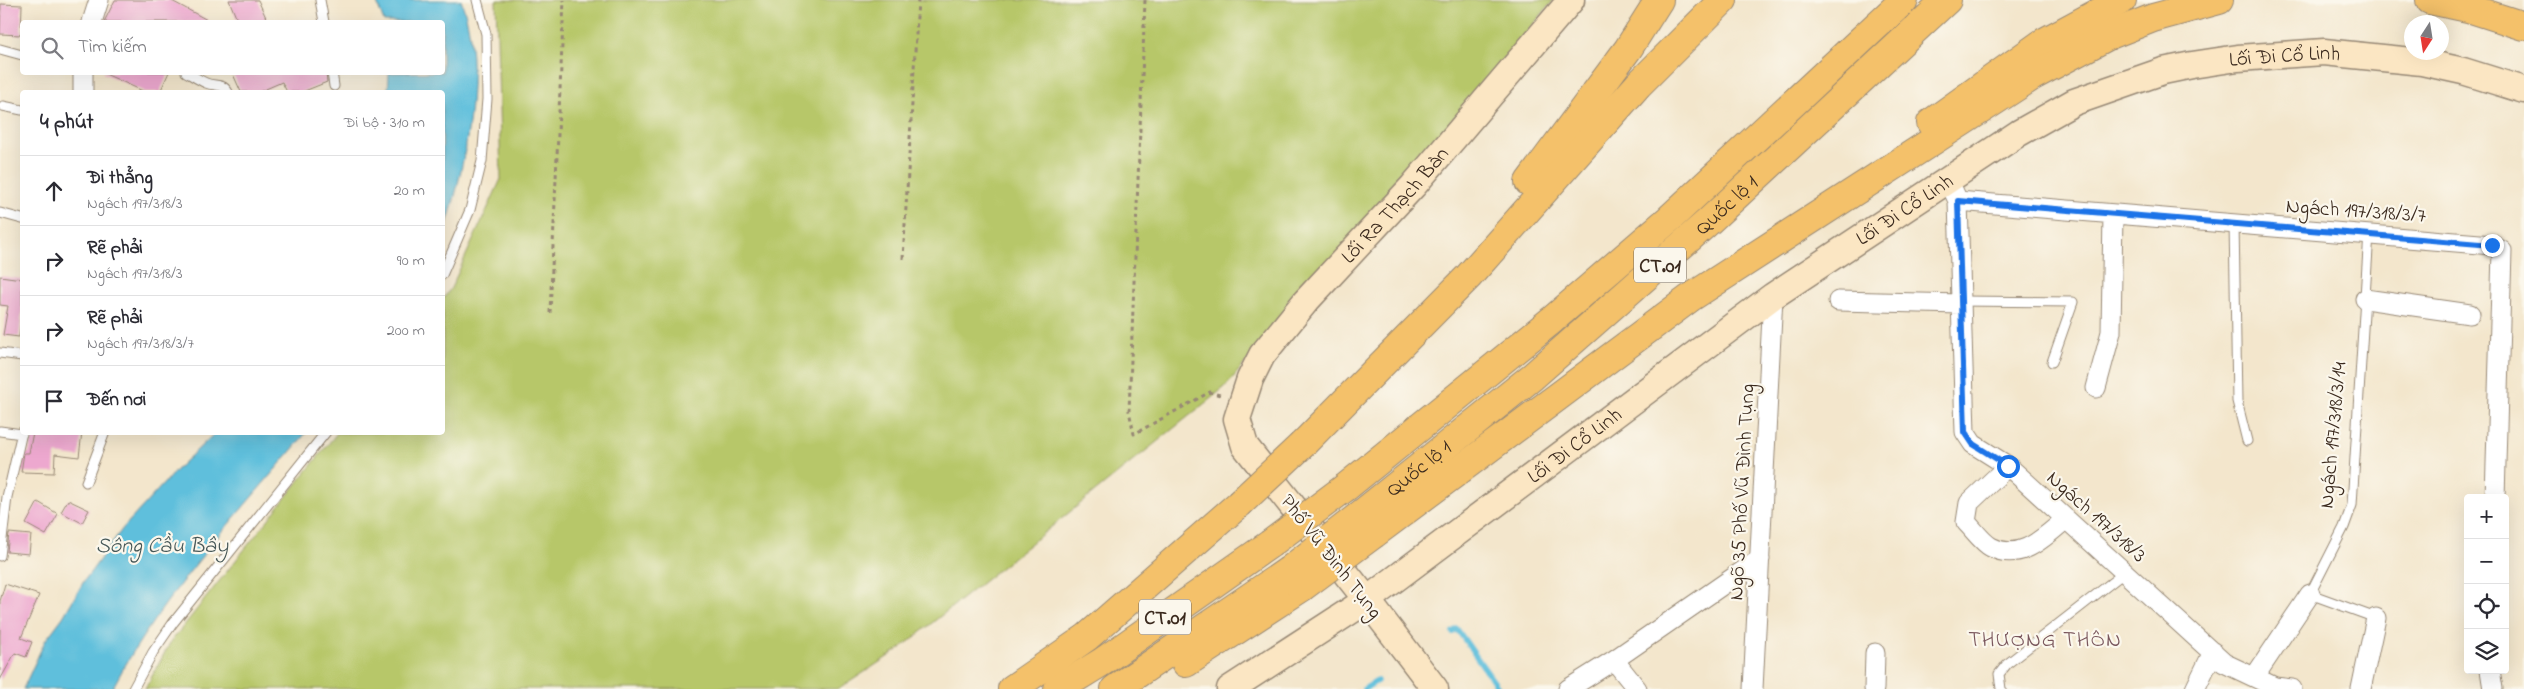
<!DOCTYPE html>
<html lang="vi">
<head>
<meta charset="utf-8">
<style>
  :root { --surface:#fff; --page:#f2f2f3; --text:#2b2b33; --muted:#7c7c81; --line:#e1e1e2 }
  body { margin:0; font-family:"Indie Flower",sans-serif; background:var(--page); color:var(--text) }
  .controls { position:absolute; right:15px; bottom:15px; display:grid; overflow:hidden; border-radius:5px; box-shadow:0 5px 20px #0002 }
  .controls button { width:45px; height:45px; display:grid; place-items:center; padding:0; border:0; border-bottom:1px solid var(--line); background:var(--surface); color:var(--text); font:25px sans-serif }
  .compass { position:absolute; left:2404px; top:15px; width:45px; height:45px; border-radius:50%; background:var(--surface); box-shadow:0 5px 20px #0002; rotate:192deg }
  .stop { position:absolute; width:15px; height:15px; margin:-11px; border:4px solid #1a73e8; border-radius:50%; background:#fff }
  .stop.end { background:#1a73e8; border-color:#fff; box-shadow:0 1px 5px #0008 }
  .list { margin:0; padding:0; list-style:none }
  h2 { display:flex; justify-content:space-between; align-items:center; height:65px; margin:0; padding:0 20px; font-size:21px }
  h2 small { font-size:16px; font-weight:400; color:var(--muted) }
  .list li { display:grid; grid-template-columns:32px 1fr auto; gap:15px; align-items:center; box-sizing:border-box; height:70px; padding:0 20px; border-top:1px solid var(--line) }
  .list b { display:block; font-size:19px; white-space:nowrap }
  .list p { margin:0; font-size:16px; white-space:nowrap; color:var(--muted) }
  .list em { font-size:16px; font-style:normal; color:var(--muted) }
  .icon { flex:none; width:28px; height:28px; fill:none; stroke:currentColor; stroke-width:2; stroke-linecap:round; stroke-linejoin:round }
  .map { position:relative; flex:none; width:2524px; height:689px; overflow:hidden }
  .search { position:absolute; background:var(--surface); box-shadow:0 5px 20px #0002; left:20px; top:20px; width:425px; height:55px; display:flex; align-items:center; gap:12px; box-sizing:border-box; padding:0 18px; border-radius:5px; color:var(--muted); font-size:19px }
  .panel { position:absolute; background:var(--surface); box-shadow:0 5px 20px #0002; left:20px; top:90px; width:425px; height:345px; border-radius:5px }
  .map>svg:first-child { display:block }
</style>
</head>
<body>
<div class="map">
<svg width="2524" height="689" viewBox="0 0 2524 689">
  <rect width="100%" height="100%" fill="#fbf7ec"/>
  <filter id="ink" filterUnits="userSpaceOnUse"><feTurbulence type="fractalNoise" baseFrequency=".02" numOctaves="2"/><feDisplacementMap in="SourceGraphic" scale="10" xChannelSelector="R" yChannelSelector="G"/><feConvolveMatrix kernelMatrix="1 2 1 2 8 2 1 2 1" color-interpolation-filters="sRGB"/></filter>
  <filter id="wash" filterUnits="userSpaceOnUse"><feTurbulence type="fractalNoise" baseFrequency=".0096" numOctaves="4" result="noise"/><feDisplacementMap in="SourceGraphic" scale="20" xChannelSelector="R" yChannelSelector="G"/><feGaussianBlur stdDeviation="1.12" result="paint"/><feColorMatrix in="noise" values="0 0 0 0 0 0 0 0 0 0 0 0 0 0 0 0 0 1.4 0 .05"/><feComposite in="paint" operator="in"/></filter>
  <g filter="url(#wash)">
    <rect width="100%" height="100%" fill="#f3e6cc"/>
    <!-- green -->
    <path fill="#b7c769" stroke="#797844" d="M496,0H1554L1225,387L901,648L839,689H145L170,643L337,433L442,432L443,299L451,288L501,179Z"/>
    <!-- water -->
    <path fill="#5ebfdc" stroke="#4c747d" d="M376,0H461C486,66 465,171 443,236L442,92H388L389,73L442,72V22H384Z
      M215,433H306C239,514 162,594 112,689H23L45,641L63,617L84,581L123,528L178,468Z"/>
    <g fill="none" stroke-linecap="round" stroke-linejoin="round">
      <!-- stream -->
      <path stroke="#5ebfdc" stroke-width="5.5" d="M1453,632L1457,629L1499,689
        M1364,689L1377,681"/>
    </g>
    <g id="blocks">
      <!-- building -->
      <path fill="#eda8cf" d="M115,0H170L211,22H104Z
        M229,0H258L268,22H238Z
        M1,4L22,5L21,35L0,34Z
        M101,72H169L160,92H145Z
        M232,72H326L327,82L302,92H287L282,82L259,92H241Z
        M0,276L22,279V312L19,337L3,335L8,306L0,305Z
        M33,432H82L79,457L55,454L54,473L21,472L24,453H29Z
        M68,500L89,510L82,523L61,512Z
        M38,502L58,514L46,535L26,524Z
        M9,533L31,535L29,554L7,552Z
        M5,584L39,595L21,638L32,642L26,657L15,653L0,680V601Z"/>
    </g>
  </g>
  <g filter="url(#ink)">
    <use href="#blocks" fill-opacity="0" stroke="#978875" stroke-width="1"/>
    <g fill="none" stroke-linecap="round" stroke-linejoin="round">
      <!-- lane casing -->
      <g stroke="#978875" stroke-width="11">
        <path id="lane" d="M320,0L324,22
          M0,49L22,55
          M186,72C193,76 199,80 206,83C215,87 222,82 228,92
          M332,72L334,86
          M3,106L22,110
          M0,213L22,219
          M2234,223L2237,401L2247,441
          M2369,233L2352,505L2344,527L2310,594L2376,618
          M442,275L470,210L482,161L487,99L486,34L477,0
          M1960,301L2073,302L2052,362
          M0,353L22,356
          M0,431L22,434
          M86,482L105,432
          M0,556L7,497L22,432
          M133,689L153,652L173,623L326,432
          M2001,689L1999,674L2007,664L2125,572"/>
      </g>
      <!-- street casing -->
      <g stroke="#978875" stroke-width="21">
        <path id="street" d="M92,22L99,0
          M83,92V72
          M1953,190L1958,201L1965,432L1973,444L2008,466L2224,663L2275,687L2292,689
          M1958,201L2492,245L2502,251L2495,498
          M2365,299L2470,314
          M1838,301L1961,304
          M2096,388L2111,332L2113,214
          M2008,466L1969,503L1966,522C1974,530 1982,542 1991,547C2021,563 2045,536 2066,519
          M1614,660L1637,689
          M2490,670L2493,689
          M2255,676L2310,594
          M1568,689L1614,660L1760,559
          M1753,689L1773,296
          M1874,689L1875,653
          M2195,689L2213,652
          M2361,689L2376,618"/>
      </g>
      <!-- secondary casing -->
      <g stroke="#978875" stroke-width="29">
        <g id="secondary">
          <path id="s1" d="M1230,689L1367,600L1773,296L2019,133L2074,102L2163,71L2192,65L2238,58L2324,52L2422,62L2463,71L2524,90"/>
          <path id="s2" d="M1435,689L1367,600L1245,446L1237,419L1250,379L1262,355L1306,301L1413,186L1571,0"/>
        </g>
      </g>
      <!-- highway casing -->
      <g stroke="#978875" stroke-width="30">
        <g id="highway">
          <path d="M2430,0L2468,8L2524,26"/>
          <path d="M1931,123L2044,42L2122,0"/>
          <path d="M1529,182L1628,49L1659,0"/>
          <path d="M1302,445L1468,277L1638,85L1723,0"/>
          <path d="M1346,487L1552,320L1669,219L1904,0"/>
          <path id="s3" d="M1360,515L1532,377L1709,221L1947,0"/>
          <path d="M1374,534L1690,298L2033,76L2110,35L2153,18L2219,0"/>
          <path d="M1186,663L1301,588"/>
          <path d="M1012,689L1087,637L1239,504"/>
          <path d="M1058,689L1102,662L1270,544"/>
          <path d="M1115,689L1288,571"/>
        </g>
      </g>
      <!-- path -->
      <path stroke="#978875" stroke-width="3" stroke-dasharray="4 4" stroke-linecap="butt" d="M1145,0L1129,411L1134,434L1210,392L1223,396
        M903,259L918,0
        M550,313L564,0"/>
      <!-- lane -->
      <use href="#lane" stroke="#fff" stroke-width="9"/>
      <!-- street -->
      <use href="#street" stroke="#fff" stroke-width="19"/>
      <!-- secondary -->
      <use href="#secondary" stroke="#fbe6c3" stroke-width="26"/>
      <!-- highway -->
      <use href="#highway" stroke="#f4c16a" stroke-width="28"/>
      <!-- highway-bridge casing -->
      <g stroke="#978875" stroke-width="30" stroke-linecap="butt">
        <path id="highway-bridge" d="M1239,504L1302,445
          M1270,544L1346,487
          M1288,571L1360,515
          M1301,588L1374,534"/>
      </g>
      <!-- highway-bridge -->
      <use href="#highway-bridge" stroke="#f4c16a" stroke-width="28"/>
    </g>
  </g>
  <g fill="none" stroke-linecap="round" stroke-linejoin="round" filter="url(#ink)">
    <!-- route -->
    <path stroke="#1a73e8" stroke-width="6" d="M2008,466L1973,444L1965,432L1958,201L2492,245"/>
  </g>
  <g text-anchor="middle" stroke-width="4.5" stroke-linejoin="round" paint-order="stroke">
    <!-- shield labels -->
    <g fill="#fbf7ec" stroke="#75685c" stroke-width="1">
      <rect x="1634" y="247.5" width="52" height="35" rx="4"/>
      <rect x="1139" y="599.5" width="52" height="35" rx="4"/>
    </g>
    <g font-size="20" font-weight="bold" fill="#3b2a1e">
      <text x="1660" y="272">CT.01</text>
      <text x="1165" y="624">CT.01</text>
    </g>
    <!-- street labels -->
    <g font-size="21" fill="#3b2a1e" stroke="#fbf7ec">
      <text dy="7" stroke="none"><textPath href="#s1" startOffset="1246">Lối Đi Cổ Linh</textPath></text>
      <text dy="7" stroke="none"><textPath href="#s2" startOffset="606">Lối Ra Thạch Bàn</textPath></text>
      <text dy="7" stroke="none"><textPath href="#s3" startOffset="480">Quốc lộ 1</textPath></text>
      <text dy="7" stroke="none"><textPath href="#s1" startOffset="828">Lối Đi Cổ Linh</textPath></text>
      <text transform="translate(2356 210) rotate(4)" y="7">Ngách 197/318/3/7</text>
      <text transform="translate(2332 435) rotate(-85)" y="7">Ngách 197/318/3/14</text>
      <text dy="7" stroke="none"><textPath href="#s1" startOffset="422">Lối Đi Cổ Linh</textPath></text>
      <text dy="7" stroke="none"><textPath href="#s3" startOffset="75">Quốc lộ 1</textPath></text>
      <text transform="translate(1741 492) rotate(-87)" y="7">Ngõ 35 Phố Vũ Đình Tụng</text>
      <text transform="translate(2097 516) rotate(42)" y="7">Ngách 197/318/3</text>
      <text transform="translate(1332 556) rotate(52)" y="7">Phố Vũ Đình Tụng</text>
    </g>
    <!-- water labels -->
    <g font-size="22" font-style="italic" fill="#465757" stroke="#fbf7ec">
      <text x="162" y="552">Sông Cầu Bây</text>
    </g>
    <!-- neighbourhood labels -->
    <g font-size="22" letter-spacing="1" fill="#79565c" stroke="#fbf7ec">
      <text x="2045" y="646">THƯỢNG THÔN</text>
    </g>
  </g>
</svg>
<div class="controls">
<button>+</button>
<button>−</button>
<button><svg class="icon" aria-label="locate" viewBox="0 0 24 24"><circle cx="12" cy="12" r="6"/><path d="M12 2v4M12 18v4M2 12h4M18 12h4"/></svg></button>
<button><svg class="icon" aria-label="layers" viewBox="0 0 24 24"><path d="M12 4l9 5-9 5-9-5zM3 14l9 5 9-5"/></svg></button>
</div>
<svg class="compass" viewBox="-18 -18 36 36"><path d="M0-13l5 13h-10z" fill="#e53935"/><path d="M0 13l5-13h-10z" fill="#7c7c81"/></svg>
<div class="stop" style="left:2008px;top:466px"></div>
<div class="stop end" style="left:2492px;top:245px"></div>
<div class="search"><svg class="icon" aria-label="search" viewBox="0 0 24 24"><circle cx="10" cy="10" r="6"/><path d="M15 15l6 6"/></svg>Tìm kiếm</div>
<section class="panel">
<h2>4 phút<small>Đi bộ · 310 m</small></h2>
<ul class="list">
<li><svg class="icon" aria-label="ahead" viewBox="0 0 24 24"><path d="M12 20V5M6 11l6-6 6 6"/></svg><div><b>Đi thẳng</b><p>Ngách 197/318/3</p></div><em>20 m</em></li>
<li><svg class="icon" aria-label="right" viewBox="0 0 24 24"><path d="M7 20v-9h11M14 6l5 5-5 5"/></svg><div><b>Rẽ phải</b><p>Ngách 197/318/3</p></div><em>90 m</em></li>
<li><svg class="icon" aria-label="right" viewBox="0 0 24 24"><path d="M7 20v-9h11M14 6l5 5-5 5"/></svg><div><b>Rẽ phải</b><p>Ngách 197/318/3/7</p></div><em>200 m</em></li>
<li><svg class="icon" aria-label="arrive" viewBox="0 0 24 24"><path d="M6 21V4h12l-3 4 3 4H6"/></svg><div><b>Đến nơi</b></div></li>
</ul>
</section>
</div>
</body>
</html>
